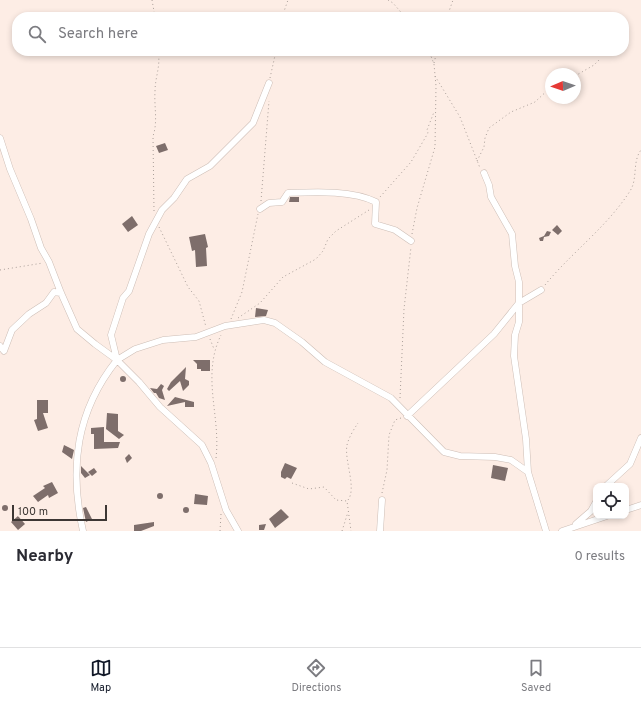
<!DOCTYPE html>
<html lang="en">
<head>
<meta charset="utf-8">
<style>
  :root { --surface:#fff; --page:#f7f7f7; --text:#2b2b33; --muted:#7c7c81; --line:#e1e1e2; --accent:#111827 }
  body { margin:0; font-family:Overpass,sans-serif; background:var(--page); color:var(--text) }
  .controls { position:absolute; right:12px; bottom:12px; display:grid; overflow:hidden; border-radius:8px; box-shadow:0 2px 6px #0003 }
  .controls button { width:36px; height:36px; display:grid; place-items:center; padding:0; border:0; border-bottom:1px solid var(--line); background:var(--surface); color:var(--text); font:20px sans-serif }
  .compass { position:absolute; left:545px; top:68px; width:36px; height:36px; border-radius:50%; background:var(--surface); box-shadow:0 2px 6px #0003; rotate:268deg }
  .scale { position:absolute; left:12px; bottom:10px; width:95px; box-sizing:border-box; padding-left:4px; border:2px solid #3d3734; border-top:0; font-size:11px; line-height:14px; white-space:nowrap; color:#3d3734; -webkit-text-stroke:3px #fdede5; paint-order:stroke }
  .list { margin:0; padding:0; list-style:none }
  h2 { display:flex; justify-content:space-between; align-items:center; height:52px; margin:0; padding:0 16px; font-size:17px }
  h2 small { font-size:13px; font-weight:400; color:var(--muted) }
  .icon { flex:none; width:22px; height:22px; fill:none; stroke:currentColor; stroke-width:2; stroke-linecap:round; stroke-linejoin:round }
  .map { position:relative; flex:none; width:641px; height:531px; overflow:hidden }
  .search { position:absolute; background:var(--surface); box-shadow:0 2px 6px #0003; left:12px; right:12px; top:12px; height:44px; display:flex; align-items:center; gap:10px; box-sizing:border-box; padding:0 14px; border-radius:16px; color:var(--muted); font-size:15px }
  .sheet { height:116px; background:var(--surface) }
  nav { display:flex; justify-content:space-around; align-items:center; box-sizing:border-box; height:56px; border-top:1px solid var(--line); background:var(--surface); font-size:11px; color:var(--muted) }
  nav a { display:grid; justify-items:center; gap:2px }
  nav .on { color:var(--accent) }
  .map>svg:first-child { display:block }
</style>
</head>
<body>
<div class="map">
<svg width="641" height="531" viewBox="0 0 641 531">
  <rect width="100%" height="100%" fill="#fdede5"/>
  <!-- building -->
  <path fill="#7e6e6b" d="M165,143L168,150L159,153L156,146Z
    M290,197H299V202H289Z
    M132,216L138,225L128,232L122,224Z
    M557,225L562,231L558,235L552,230Z
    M547,231L551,232L549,236L544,237L543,241H540L539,238L544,236Z
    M205,234L208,247L206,248L207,266L196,267L195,250L192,251L189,237Z
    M256,308L268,310L266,316L255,317Z
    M193,360H210V371H201V369H197V364Z
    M186,367L185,379L189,381V385L183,391L180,381L169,391L167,389L171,382Z
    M120 379a3 3 0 1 1 6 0a3 3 0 1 1-6 0Z
    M161,384L164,386L162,390L165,400L159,398L156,393H154L150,388L157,389Z
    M175,397L194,402V407H185V402L167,406Z
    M37,400H48V413H43L48,428L38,431L34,420L37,419Z
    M107,413L118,414V431L124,435L119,439L106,429Z
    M104,427V442H120L118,448L94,449V434H91V428Z
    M64,445L74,450L72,459L62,452Z
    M129,454L132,458L127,463L125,458Z
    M285,463L297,468L291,479L287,477L285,479L281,477V472Z
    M493,465L508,468L505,481L491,478Z
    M81,466L90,475L85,478L81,473Z
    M94,468L97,472L92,476L88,472Z
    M52,482L58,493L49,498L48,495L38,502L33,496L45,488L43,486Z
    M157 496a3 3 0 1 1 6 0a3 3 0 1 1-6 0Z
    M195,494L208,496L207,505L194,504Z
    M2 508a3 3 0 1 1 6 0a3 3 0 1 1-6 0Z
    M183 510a3 3 0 1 1 6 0a3 3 0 1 1-6 0Z
    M86,507L92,519L86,522L83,508Z
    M281,509L289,517L275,528L269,519Z
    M18,516L25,524L18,530L11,522Z
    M154,522V526L141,531H134V525Z
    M266,524L264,530H259V525Z"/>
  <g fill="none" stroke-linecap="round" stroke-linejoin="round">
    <!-- minor casing -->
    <g stroke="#cdbeb6" stroke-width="7">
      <path id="minor" d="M0,138L10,169L31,219L41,248L49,262L61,293L77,329L95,344L117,360L139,382L160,407L202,445L211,463L226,510L238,531
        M484,173L489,185L491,197L512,234L515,266L519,282V322L515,335L514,356L526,439L528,472L546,531
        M260,209L269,203L282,202L288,193C315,192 352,190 376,202L375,224L395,230L411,241
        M0,346L4,351L12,330L29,314L46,303L54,292L61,293
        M117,360L135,349L163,340L196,337L225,326L264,320L275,323L302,342L325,362L391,398L444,452L460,456L495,457L511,460L528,472
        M407,416L494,334L519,303L541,290
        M606,486L630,464L641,438
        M626,510L641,505
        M576,524L591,511L596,502
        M83,531C69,468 76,411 117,360L111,335L123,298L129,291L149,234L162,210L174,198L187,179L210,166L253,123L269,83
        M380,531L382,500
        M562,531L607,516"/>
    </g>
    <!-- path -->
    <path stroke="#aa9f99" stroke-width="1" stroke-dasharray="1 3" stroke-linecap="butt" d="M152,0L155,17
      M388,0L393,3L405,17
      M282,17L288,0
      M447,17L453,0
      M434,63L437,51
      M435,76L460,117L480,168
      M575,76L594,65L601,58
      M270,78L276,51
      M477,161L484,147L485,138L489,128L511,112L535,102L551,87
      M380,197L411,162L428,133L427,130L434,112
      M261,201L269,101
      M154,211L153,136C158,122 154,106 155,92C155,76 161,67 158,51
      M159,227L188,287L199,301L206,327
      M412,234L417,208L435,147L436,86L434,64L429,51
      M0,270L43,263
      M545,285C572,252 607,227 630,191C638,179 632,162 641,150
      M238,318L260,303L283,277L316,259L323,251L328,239L336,231L369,210
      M231,319L242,292L258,214
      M210,339L214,349
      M400,398L404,309L411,247
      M216,458C221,416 201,376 221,335
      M292,483L309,489L324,487L336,500L347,501L351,531
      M382,493L387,470L389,435L395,420L401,418
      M348,500C357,488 344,460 347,445C349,437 354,429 358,423
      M220,531L221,514
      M342,531L348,512"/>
    <!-- minor -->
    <use href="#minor" stroke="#fff" stroke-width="6"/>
  </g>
</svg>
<div class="controls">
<button><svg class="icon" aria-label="locate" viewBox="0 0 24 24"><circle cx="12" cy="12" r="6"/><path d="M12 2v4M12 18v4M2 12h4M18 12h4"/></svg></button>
</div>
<svg class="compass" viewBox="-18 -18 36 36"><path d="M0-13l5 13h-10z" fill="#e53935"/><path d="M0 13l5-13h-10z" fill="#7c7c81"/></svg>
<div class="scale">100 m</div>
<div class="search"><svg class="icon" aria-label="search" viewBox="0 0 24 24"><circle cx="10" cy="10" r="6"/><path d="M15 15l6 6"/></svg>Search here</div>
</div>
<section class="sheet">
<h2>Nearby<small>0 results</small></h2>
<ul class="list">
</ul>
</section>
<nav>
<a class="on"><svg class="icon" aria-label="map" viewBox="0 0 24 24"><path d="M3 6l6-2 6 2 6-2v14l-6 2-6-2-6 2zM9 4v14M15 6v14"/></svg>Map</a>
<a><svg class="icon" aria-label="directions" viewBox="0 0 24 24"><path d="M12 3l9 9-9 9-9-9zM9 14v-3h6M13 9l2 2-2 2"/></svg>Directions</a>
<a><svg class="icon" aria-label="saved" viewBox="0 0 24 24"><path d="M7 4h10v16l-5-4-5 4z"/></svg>Saved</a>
</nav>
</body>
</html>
